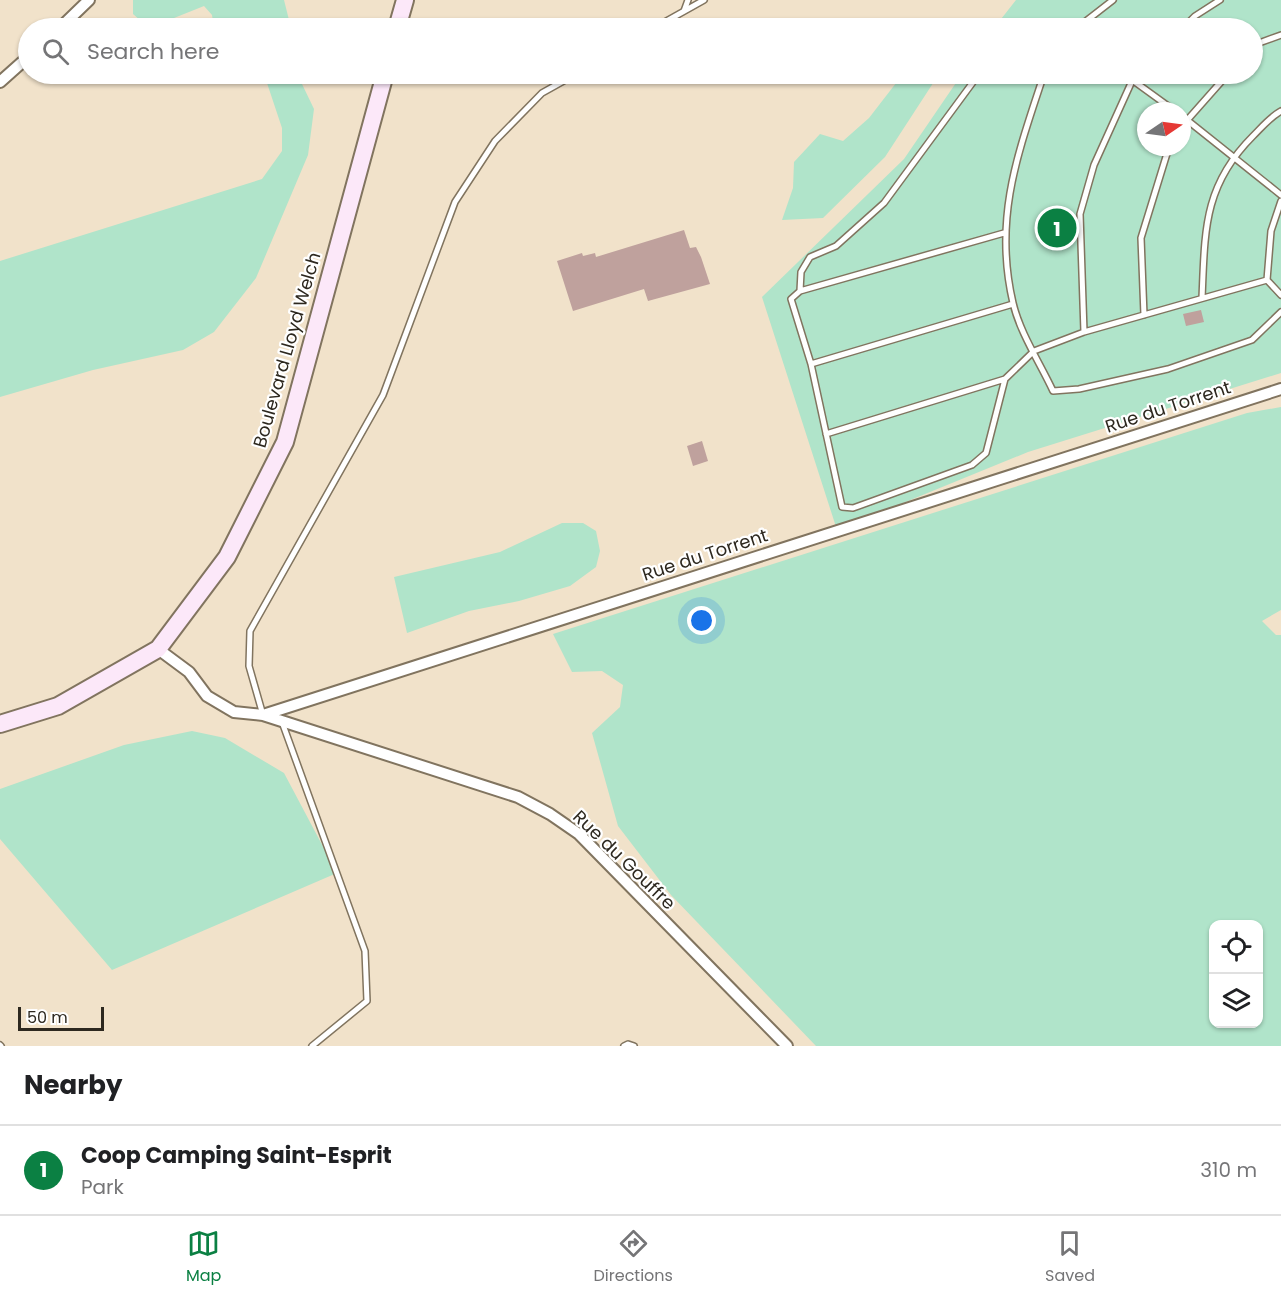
<!DOCTYPE html>
<html lang="en">
<head>
<meta charset="utf-8">
<style>
  :root { --surface:#fff; --page:#f6f6f6; --text:#202124; --muted:#757577; --line:#e0e0e0; --accent:#0b8043 }
  body { margin:0; font-family:Poppins,sans-serif; background:var(--page); color:var(--text) }
  .controls { position:absolute; right:18px; bottom:18px; display:grid; overflow:hidden; border-radius:12px; box-shadow:0 2px 4px #0004 }
  .controls button { width:54px; height:54px; display:grid; place-items:center; padding:0; border:0; border-bottom:2px solid var(--line); background:var(--surface); color:var(--text); font:30px sans-serif }
  .compass { position:absolute; left:1137px; top:102px; width:54px; height:54px; border-radius:50%; background:var(--surface); box-shadow:0 2px 4px #0004; rotate:77deg }
  .scale { position:absolute; left:18px; bottom:15px; width:86px; box-sizing:border-box; padding-left:6px; border:3px solid #2d281f; border-top:0; font-size:16px; line-height:21px; white-space:nowrap; color:#2d281f; -webkit-text-stroke:4px #fff; paint-order:stroke }
  .you { position:absolute; left:702px; top:621px; width:21px; height:21px; margin:-15px; border:4px solid #fff; border-radius:50%; background:#1a73e8; box-shadow:0 0 0 9px #1a73e833 }
  .badge { display:grid; place-items:center; width:39px; height:39px; border-radius:50%; background:var(--accent); color:#fff; font-size:20px; font-weight:700 }
  .pin { position:absolute; translate:-50% -50%; border:3px solid #fff; box-shadow:0 2px 6px #0006 }
  .list { margin:0; padding:0; list-style:none }
  h2 { display:flex; justify-content:space-between; align-items:center; height:78px; margin:0; padding:0 24px; font-size:26px }
  h2 small { font-size:20px; font-weight:400; color:var(--muted) }
  .list li { display:grid; grid-template-columns:39px 1fr auto; gap:18px; align-items:center; box-sizing:border-box; height:90px; padding:0 24px; border-top:2px solid var(--line) }
  .list b { display:block; font-size:22px; white-space:nowrap }
  .list p { margin:0; font-size:20px; white-space:nowrap; color:var(--muted) }
  .list em { font-size:20px; font-style:normal; color:var(--muted) }
  .icon { flex:none; width:33px; height:33px; fill:none; stroke:currentColor; stroke-width:2; stroke-linecap:round; stroke-linejoin:round }
  .map { position:relative; flex:none; width:1281px; height:1046px; overflow:hidden }
  .search { position:absolute; background:var(--surface); box-shadow:0 2px 4px #0004; left:18px; right:18px; top:18px; height:66px; display:flex; align-items:center; gap:15px; box-sizing:border-box; padding:0 21px; border-radius:33px; color:var(--muted); font-size:22px }
  .sheet { height:168px; background:var(--surface) }
  nav { display:flex; justify-content:space-around; align-items:center; box-sizing:border-box; height:84px; border-top:2px solid var(--line); background:var(--surface); font-size:16px; color:var(--muted) }
  nav a { display:grid; justify-items:center; gap:3px }
  nav .on { color:var(--accent) }
  .map>svg:first-child { display:block }
</style>
</head>
<body>
<div class="map">
<svg width="1281" height="1046" viewBox="0 0 1281 1046">
  <rect width="100%" height="100%" fill="#f1e2ca"/>
  <!-- green -->
  <path fill="#b0e4ca" fill-rule="evenodd" d="M133,0H284L291,28H214L212,15L204,6L149,28L133,14Z
    M1016,0H1281V373L1028,452L837,530L762,297L904,159L962,74H1252V28H994ZM1146,111H1182V147H1146Z
    M264,74H300L302,84L314,109L308,155L256,278L214,332L183,350L93,370L0,397V261L262,179L282,151V128Z
    M903,74H939L885,157L823,218L782,220L793,188L794,162L820,134L843,141L869,118Z
    M1281,407V610L1262,621L1276,635H1281V1046H816L671,895L618,826L592,733L620,707L623,685L602,671L572,672L553,634L1247,413ZM1214,924H1258V1024H1214Z
    M562,523H583L596,531L600,551L596,567L570,586L519,601L469,611L407,633L394,577L500,552Z
    M192,731L225,738L284,773L337,873L112,970L0,839V789L124,745Z"/>
  <!-- building -->
  <path fill="#bfa19d" d="M684,230L690,248L696,247L701,257L710,284L648,301L644,289L573,311L557,261L582,253L583,256L595,253L596,257Z
    M1201,310L1204,322L1186,326L1183,314Z
    M702,441L708,461L693,466L687,446Z"/>
  <g fill="none" stroke-linecap="round" stroke-linejoin="round">
    <!-- lane casing -->
    <g stroke="#81745f" stroke-width="8">
      <path id="lane" d="M684,11L688,0
        M654,28L704,0
        M1077,28L1113,0
        M1183,28L1195,16L1220,0
        M1252,50L1259,43L1281,35
        M1044,74C1018,153 993,218 1013,303C1020,333 1040,363 1053,391L1079,389L1168,369L1252,340L1281,312
        M1124,74L1175,111
        M1182,116L1281,195
        M1182,126L1228,74
        M1281,201L1271,231L1267,280L1281,295
        M1004,233L800,291L791,299L811,364L842,507L853,508L972,465L986,453L1005,379
        M800,291L801,272L810,257L836,246L884,203L979,74
        M1202,298C1205,231 1203,186 1253,136C1262,127 1270,117 1281,111
        M1144,315L1141,238L1169,147
        M1084,332L1080,214L1094,165L1132,81L1139,74
        M811,364L1013,304
        M826,434L1005,379L1034,351L1084,332L1267,280
        M263,715L249,666L250,631L383,395L455,202L495,141L542,93L576,74
        M282,722L365,951L367,1001L312,1046
        M0,1045L1,1046
        M624,1046L628,1044L634,1046"/>
    </g>
    <!-- street casing -->
    <g stroke="#81745f" stroke-width="14">
      <path id="street" d="M60,28L89,0
        M0,82L28,57
        M158,649L189,672L207,696L234,712L263,715L1281,389
        M263,715L518,797L550,814L579,834L787,1046"/>
    </g>
    <!-- secondary casing -->
    <g stroke="#81745f" stroke-width="20">
      <path id="secondary" d="M397,28L405,0
        M0,724L58,706L158,649L227,557L285,442L385,74"/>
    </g>
    <!-- lane -->
    <use href="#lane" stroke="#fff" stroke-width="5"/>
    <!-- street -->
    <use href="#street" stroke="#fff" stroke-width="10"/>
    <!-- secondary -->
    <use href="#secondary" stroke="#fce8f9" stroke-width="16"/>
  </g>
  <g text-anchor="middle" stroke-width="4.5" stroke-linejoin="round" paint-order="stroke">
    <!-- street labels -->
    <g font-size="18" fill="#2d281f" stroke="#fff">
      <text transform="translate(287 350) rotate(-74)" y="6">Boulevard Lloyd Welch</text>
      <text transform="translate(1168 407) rotate(-18)" y="6">Rue du Torrent</text>
      <text transform="translate(705 555) rotate(-18)" y="6">Rue du Torrent</text>
      <text transform="translate(624 860) rotate(44)" y="6">Rue du Gouffre</text>
    </g>
  </g>
</svg>
<div class="controls">
<button><svg class="icon" aria-label="locate" viewBox="0 0 24 24"><circle cx="12" cy="12" r="6"/><path d="M12 2v4M12 18v4M2 12h4M18 12h4"/></svg></button>
<button><svg class="icon" aria-label="layers" viewBox="0 0 24 24"><path d="M12 4l9 5-9 5-9-5zM3 14l9 5 9-5"/></svg></button>
</div>
<svg class="compass" viewBox="-18 -18 36 36"><path d="M0-13l5 13h-10z" fill="#e53935"/><path d="M0 13l5-13h-10z" fill="#757577"/></svg>
<div class="scale">50 m</div>
<div class="you"></div>
<div class="pin badge" style="left:1057px;top:228px">1</div>
<div class="search"><svg class="icon" aria-label="search" viewBox="0 0 24 24"><circle cx="10" cy="10" r="6"/><path d="M15 15l6 6"/></svg>Search here</div>
</div>
<section class="sheet">
<h2>Nearby<small></small></h2>
<ul class="list">
<li><span class="badge">1</span><div><b>Coop Camping Saint-Esprit</b><p>Park</p></div><em>310 m</em></li>
</ul>
</section>
<nav>
<a class="on"><svg class="icon" aria-label="map" viewBox="0 0 24 24"><path d="M3 6l6-2 6 2 6-2v14l-6 2-6-2-6 2zM9 4v14M15 6v14"/></svg>Map</a>
<a><svg class="icon" aria-label="directions" viewBox="0 0 24 24"><path d="M12 3l9 9-9 9-9-9zM9 14v-3h6M13 9l2 2-2 2"/></svg>Directions</a>
<a><svg class="icon" aria-label="saved" viewBox="0 0 24 24"><path d="M7 4h10v16l-5-4-5 4z"/></svg>Saved</a>
</nav>
</body>
</html>
